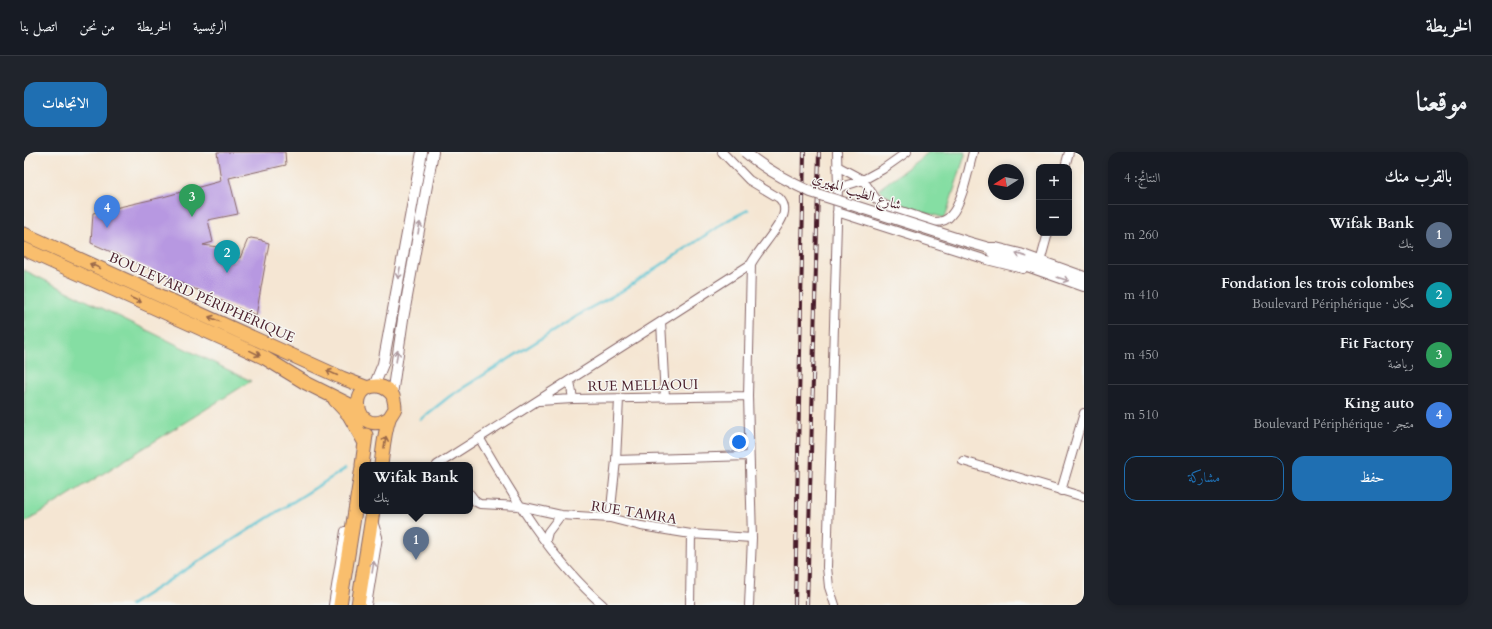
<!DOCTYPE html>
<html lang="ar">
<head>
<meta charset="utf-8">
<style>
  :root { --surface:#171b24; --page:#20242c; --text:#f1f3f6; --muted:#9ea1a6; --line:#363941; --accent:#1f6fb2 }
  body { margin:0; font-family:Cardo,Amiri,serif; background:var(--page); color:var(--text); direction:rtl }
  .controls { position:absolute; right:12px; top:12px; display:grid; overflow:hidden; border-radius:8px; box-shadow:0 2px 6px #0003 }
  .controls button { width:36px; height:36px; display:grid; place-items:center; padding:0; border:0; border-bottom:1px solid var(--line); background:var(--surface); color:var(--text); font:20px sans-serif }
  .compass { position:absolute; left:964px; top:12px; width:36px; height:36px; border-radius:50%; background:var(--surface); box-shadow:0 2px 6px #0003; rotate:259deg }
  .you { position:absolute; left:715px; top:290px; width:14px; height:14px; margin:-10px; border:3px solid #fff; border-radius:50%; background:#1a73e8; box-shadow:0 0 0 6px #1a73e833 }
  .badge { display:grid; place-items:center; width:26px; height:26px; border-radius:50%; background:var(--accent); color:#fff; font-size:13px; font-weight:700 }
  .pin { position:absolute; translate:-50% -33px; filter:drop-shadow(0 1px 2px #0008) }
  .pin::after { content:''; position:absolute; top:21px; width:14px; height:12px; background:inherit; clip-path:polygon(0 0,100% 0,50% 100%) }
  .popup { position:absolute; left:335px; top:310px; width:114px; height:52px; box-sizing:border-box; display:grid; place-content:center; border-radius:8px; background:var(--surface); filter:drop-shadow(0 1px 3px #0005); font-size:13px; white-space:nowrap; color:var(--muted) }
  .popup b { font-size:15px; color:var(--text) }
  .popup::after { content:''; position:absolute; left:50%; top:100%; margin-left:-8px; border:8px solid transparent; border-top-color:var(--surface) }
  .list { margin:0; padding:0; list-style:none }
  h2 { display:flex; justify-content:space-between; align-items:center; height:52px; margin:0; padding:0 16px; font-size:17px }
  h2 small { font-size:13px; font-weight:400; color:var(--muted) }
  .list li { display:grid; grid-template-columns:26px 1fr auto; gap:12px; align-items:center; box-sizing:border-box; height:60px; padding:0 16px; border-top:1px solid var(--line) }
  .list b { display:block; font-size:15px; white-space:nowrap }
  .list p { margin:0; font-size:13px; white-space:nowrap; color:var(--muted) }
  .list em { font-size:13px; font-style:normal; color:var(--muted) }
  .actions { display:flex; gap:8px; padding:12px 16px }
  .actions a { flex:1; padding:9px 0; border:1px solid var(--accent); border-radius:12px; text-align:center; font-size:14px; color:var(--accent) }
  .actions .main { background:var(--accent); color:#fff }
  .map { position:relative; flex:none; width:1060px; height:453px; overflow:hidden; direction:ltr; border-radius:12px }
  header { display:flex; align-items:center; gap:24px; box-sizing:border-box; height:56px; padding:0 20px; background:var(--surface); border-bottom:1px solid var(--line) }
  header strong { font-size:19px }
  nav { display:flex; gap:22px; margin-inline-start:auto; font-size:14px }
  .intro { display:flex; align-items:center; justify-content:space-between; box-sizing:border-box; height:96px; padding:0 24px }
  h1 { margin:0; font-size:28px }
  .button { padding:10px 18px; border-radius:12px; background:var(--accent); color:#fff; font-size:14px; font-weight:700 }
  main { display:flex; gap:24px; padding:0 24px }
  aside { flex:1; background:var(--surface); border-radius:12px; box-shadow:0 2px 6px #0003 }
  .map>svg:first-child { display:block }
</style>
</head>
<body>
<header>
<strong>الخريطة</strong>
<nav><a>الرئيسية</a><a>الخريطة</a><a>من نحن</a><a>اتصل بنا</a></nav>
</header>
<div class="intro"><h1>موقعنا</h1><a class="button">الاتجاهات</a></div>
<main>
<aside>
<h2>بالقرب منك<small>النتائج: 4</small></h2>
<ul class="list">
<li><span class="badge" style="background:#5c6f8a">1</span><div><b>Wifak Bank</b><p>بنك</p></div><em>260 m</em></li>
<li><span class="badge" style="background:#0f9aa8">2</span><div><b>Fondation les trois colombes</b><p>مكان · Boulevard Périphérique</p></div><em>410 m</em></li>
<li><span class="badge" style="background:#2e9e5b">3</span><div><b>Fit Factory</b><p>رياضة</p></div><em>450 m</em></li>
<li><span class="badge" style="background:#3f7fe0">4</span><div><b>King auto</b><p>متجر · Boulevard Périphérique</p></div><em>510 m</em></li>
</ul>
<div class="actions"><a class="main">حفظ</a><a>مشاركة</a></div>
</aside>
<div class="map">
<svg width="1060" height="453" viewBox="0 0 1060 453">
  <rect width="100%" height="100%" fill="#f6f6f2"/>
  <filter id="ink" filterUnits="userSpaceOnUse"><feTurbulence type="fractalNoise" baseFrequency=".025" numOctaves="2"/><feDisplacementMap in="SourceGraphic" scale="8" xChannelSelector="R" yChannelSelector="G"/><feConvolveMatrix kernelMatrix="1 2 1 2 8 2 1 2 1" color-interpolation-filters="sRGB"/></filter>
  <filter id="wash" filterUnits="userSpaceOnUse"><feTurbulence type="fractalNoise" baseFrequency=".012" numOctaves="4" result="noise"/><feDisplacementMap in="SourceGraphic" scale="16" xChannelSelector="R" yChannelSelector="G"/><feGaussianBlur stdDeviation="0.9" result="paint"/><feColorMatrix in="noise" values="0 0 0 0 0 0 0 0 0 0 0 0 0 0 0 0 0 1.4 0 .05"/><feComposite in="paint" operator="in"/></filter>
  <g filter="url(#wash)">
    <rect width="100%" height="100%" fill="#f5e6d3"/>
    <!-- green -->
    <path fill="#85dea3" stroke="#687e67" d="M905,0H942L921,66L874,53L855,37Z
      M0,118L227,229L0,371Z"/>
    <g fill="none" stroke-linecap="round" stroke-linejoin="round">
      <!-- stream -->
      <path stroke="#58c3d2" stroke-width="2.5" d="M397,267L426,244L566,156L598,139L706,67L724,58
        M106,453L321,317"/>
    </g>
    <g id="blocks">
      <!-- building -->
      <path fill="#b798e1" d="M193,0H261L262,13L205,26L214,62L184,68L189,90L179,93L194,95L209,103L208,108L210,109L211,104L216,106L224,87L227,86L238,88V89L245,91L232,164L225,159V161L67,91L69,61L139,45L197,29Z"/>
    </g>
  </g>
  <g filter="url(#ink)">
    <use href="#blocks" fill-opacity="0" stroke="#866566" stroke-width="1"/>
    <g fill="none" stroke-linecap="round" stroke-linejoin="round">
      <!-- minor casing -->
      <g stroke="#866566" stroke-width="10">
        <path id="minor" d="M698,0L725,28L755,46C759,50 761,54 760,60C759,72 734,98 727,112L724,244L728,386L725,453
          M813,14L839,28L852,47L860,53L910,70C917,70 923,69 927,63C938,52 945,16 949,0
          M1041,15L1045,0
          M814,36L839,28L859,17L883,0
          M813,60L963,108L999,117
          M1016,110L1024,81
          M637,170L641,246
          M546,229L549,247
          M515,249L549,247L724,244
          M456,287C490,346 527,408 579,453
          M592,308L725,304
          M939,309L1060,345
          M413,313L727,112
          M1037,339L1060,261
          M446,342L452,350L456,352L496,354L537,363L586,366L617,374L667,382L728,386
          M586,366L592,308L595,247
          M522,388L524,380L537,363
          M309,453L321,379
          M343,453L354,385L349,369
          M666,453L667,382
          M811,453L805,435L803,415L814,36L813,0"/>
      </g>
      <!-- tertiary casing -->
      <g stroke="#866566" stroke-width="12">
        <path id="tertiary" d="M944,90L965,96H972L996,102L1060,125
          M965,96L972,103L1060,134
          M350,234L359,212L398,0
          M368,243L379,167L409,0"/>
      </g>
      <!-- trunk casing -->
      <g stroke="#866566" stroke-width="15">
        <path id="trunk" d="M0,82L318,226L344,236
          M0,97L213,193L241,206L282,231L334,257
          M311,248L325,263L341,291
          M338,313L342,283
          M357,313C359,298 360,282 365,267C366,263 370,260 371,256C371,253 370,248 369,244C366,239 360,235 354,234C322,232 332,287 365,266
          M316,453L338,315
          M334,453L349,359"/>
      </g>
      <!-- minor -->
      <use href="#minor" stroke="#fff" stroke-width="8"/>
      <!-- tertiary -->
      <use href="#tertiary" stroke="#fff" stroke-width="10"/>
      <!-- trunk -->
      <use href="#trunk" stroke="#f9be6d" stroke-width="13"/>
      <!-- rail casing -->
      <g stroke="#4a1f2b" stroke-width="4">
        <path id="rail" d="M771,453L780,0
          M783,453L795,0"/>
      </g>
      <!-- rail -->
      <use href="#rail" stroke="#f6f6f2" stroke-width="2.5" stroke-dasharray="8" stroke-linecap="butt"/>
      <!-- tertiary-bridge casing -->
      <g stroke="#866566" stroke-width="12" stroke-linecap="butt">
        <path id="tertiary-bridge" d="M721,0C741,17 763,29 787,40L944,90"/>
      </g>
      <!-- tertiary-bridge -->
      <use href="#tertiary-bridge" stroke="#fff" stroke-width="10"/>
    </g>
    <!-- one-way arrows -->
    <defs><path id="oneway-shaft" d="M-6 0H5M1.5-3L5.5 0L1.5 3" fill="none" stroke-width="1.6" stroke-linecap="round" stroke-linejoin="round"/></defs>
    <g stroke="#ae9aa0">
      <use href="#oneway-shaft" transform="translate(395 76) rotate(-80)"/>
      <use href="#oneway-shaft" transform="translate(997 103) rotate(-162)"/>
      <use href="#oneway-shaft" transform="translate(375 121) rotate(101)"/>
      <use href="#oneway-shaft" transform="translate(1039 127) rotate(18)"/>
      <use href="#oneway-shaft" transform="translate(373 204) rotate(-82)"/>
      <use href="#oneway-shaft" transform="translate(349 415) rotate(-81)"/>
    </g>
    <g stroke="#996749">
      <use href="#oneway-shaft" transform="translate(71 114) rotate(-156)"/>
      <use href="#oneway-shaft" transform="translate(112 148) rotate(24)"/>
      <use href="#oneway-shaft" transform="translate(190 167) rotate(-156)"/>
      <use href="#oneway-shaft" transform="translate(231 201) rotate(26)"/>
      <use href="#oneway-shaft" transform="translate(308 221) rotate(-155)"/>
      <use href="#oneway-shaft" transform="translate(361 290) rotate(-80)"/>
    </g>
  </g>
  <g text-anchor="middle" stroke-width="3" stroke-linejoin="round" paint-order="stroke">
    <!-- street labels -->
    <g font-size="14" fill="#4a1f2b" stroke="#f6f6f2">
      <text transform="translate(833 39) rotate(18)" y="5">شارع الطيب المهيري</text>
      <text transform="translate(178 145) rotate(24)" y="5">BOULEVARD PÉRIPHÉRIQUE</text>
      <text transform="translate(619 233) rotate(-1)" y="5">RUE MELLAOUI</text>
      <text transform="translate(610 360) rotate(9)" y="5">RUE TAMRA</text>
    </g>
  </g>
</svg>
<div class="controls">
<button>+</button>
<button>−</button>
</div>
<svg class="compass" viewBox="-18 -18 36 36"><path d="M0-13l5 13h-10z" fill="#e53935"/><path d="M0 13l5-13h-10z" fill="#9ea1a6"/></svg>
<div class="you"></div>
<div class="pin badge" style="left:392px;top:408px;background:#5c6f8a">1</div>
<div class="popup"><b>Wifak Bank</b>بنك</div>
<div class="pin badge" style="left:203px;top:121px;background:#0f9aa8">2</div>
<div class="pin badge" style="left:168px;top:65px;background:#2e9e5b">3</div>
<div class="pin badge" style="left:83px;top:76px;background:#3f7fe0">4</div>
</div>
</main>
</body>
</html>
